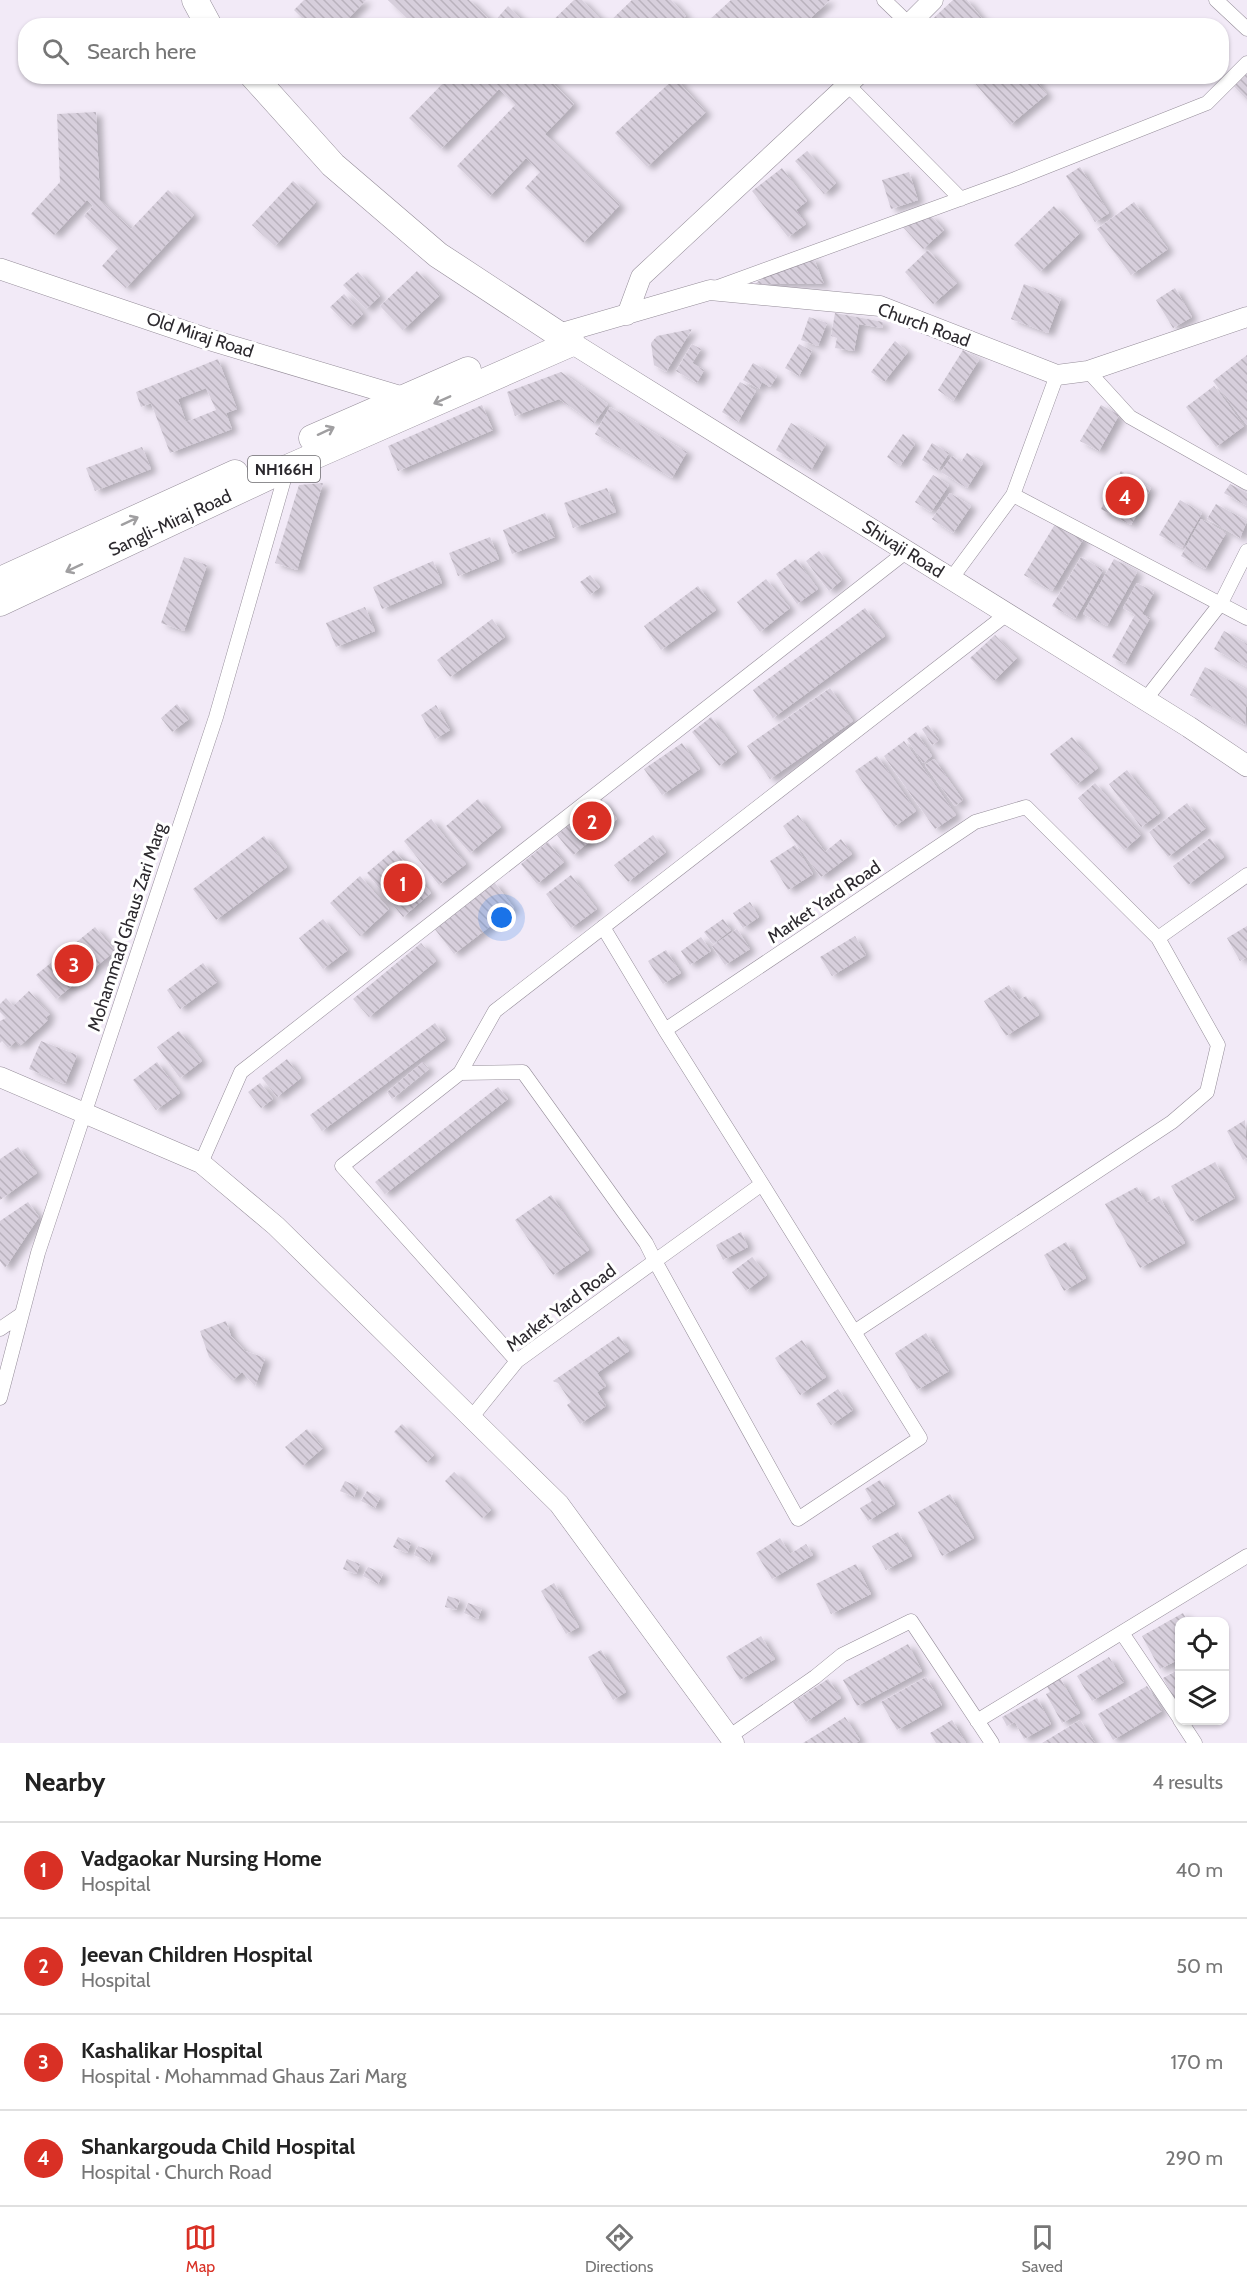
<!DOCTYPE html>
<html lang="en">
<head>
<meta charset="utf-8">
<style>
  :root { --surface:#fff; --page:#f2f2f2; --text:#222; --muted:#767676; --line:#e0e0e0; --accent:#d93025 }
  body { margin:0; font-family:Cabin,sans-serif; background:var(--page); color:var(--text) }
  .controls { position:absolute; right:18px; bottom:18px; display:grid; overflow:hidden; border-radius:12px; box-shadow:0 2px 4px #0004 }
  .controls button { width:54px; height:54px; display:grid; place-items:center; padding:0; border:0; border-bottom:2px solid var(--line); background:var(--surface); color:var(--text); font:30px sans-serif }
  .you { position:absolute; left:502px; top:918px; width:21px; height:21px; margin:-15px; border:4px solid #fff; border-radius:50%; background:#1a73e8; box-shadow:0 0 0 9px #1a73e833 }
  .badge { display:grid; place-items:center; width:39px; height:39px; border-radius:50%; background:var(--accent); color:#fff; font-size:20px; font-weight:700 }
  .pin { position:absolute; translate:-50% -50%; border:3px solid #fff; box-shadow:0 2px 6px #0006 }
  .list { margin:0; padding:0; list-style:none }
  h2 { display:flex; justify-content:space-between; align-items:center; height:78px; margin:0; padding:0 24px; font-size:26px }
  h2 small { font-size:20px; font-weight:400; color:var(--muted) }
  .list li { display:grid; grid-template-columns:39px 1fr auto; gap:18px; align-items:center; box-sizing:border-box; height:96px; padding:0 24px; border-top:2px solid var(--line) }
  .list b { display:block; font-size:22px; white-space:nowrap }
  .list p { margin:0; font-size:20px; white-space:nowrap; color:var(--muted) }
  .list em { font-size:20px; font-style:normal; color:var(--muted) }
  .icon { flex:none; width:33px; height:33px; fill:none; stroke:currentColor; stroke-width:2; stroke-linecap:round; stroke-linejoin:round }
  .map { position:relative; flex:none; width:1247px; height:1743px; overflow:hidden }
  .search { position:absolute; background:var(--surface); box-shadow:0 2px 4px #0004; left:18px; right:18px; top:18px; height:66px; display:flex; align-items:center; gap:15px; box-sizing:border-box; padding:0 21px; border-radius:24px; color:var(--muted); font-size:22px }
  .sheet { height:462px; background:var(--surface) }
  nav { display:flex; justify-content:space-around; align-items:center; box-sizing:border-box; height:84px; border-top:2px solid var(--line); background:var(--surface); font-size:16px; color:var(--muted) }
  nav a { display:grid; justify-items:center; gap:3px }
  nav .on { color:var(--accent) }
  .map>svg:first-child { display:block }
</style>
</head>
<body>
<div class="map">
<svg width="1247" height="1743" viewBox="0 0 1247 1743">
  <defs>
    <pattern id="building-back-hatch" width="6" height="6" patternUnits="userSpaceOnUse" patternTransform="scale(1.5)"><rect width="6" height="6" fill="#d7cfdc"/><path d="M-1 5l2 2M0 0l6 6M5-1l2 2" fill="none" stroke="#b9b2bd"/></pattern>
    <filter id="shadow"><feDropShadow dx="6" dy="3.5" stdDeviation="3" flood-color="#0004"/></filter>
  </defs>
  <rect width="100%" height="100%" fill="#f2eaf7"/>
  <!-- building -->
  <path fill="url(#building-back-hatch)" fill-rule="evenodd" filter="url(#shadow)" d="M304,0H366L341,26H310L294,10Z
    M388,0H469L493,23L508,6L528,26H415Z
    M574,0H582L606,25L632,0H671L686,16L677,26H547Z
    M731,0H830L802,26H712L708,21Z
    M953,0H967L988,26H925Z
    M1242,68L1247,73V100L1229,81Z
    M450,76H546L574,104L545,134L620,205L583,243L525,188L540,172L526,158L489,197L457,166L515,105L499,89L441,149L409,118Z
    M969,76H1032L1047,94L1010,125Z
    M675,78L706,112L647,167L615,133Z
    M96,112L100,200L131,229L168,190L194,215L126,288L102,266L118,248L84,216L93,206L87,200L54,235L31,214L60,182L57,114Z
    M807,151L836,183L824,194L795,161Z
    M1080,167L1109,213L1095,222L1066,176Z
    M782,168L807,201L796,210L806,224L788,237L752,191Z
    M909,172L918,200L891,209L882,180Z
    M293,181L316,202L275,246L252,225Z
    M1134,202L1168,249L1131,275L1097,229Z
    M1054,206L1080,233L1040,272L1014,245Z
    M931,216L944,230L923,249L902,226Z
    M928,250L957,283L933,304L905,272Z
    M813,257L824,284H755L765,276Z
    M417,271L440,295L403,330L380,306Z
    M358,272L380,296L366,309L343,285Z
    M1024,284L1061,298L1048,333L1011,319Z
    M1175,288L1192,317L1173,328L1156,300Z
    M344,294L363,314L349,327L330,307Z
    M835,313L883,322L882,328L859,324L854,351L835,348L837,338L831,336Z
    M809,317L827,323L818,346L801,340Z
    M692,329L666,372L654,365L651,343L657,336Z
    M895,341L908,352L884,382L871,372Z
    M692,344L701,349L692,363L704,370L697,383L676,371Z
    M799,344L812,351L799,376L785,368Z
    M963,350L979,360L953,401L938,390Z
    M1247,355V425L1213,381Z
    M218,359L237,409L226,413L232,429L170,453L151,403L141,407L136,392ZM206,388L216,410L186,422L178,399Z
    M753,363L777,376L770,387L762,382L759,389L743,380Z
    M561,372L608,404L594,423L559,399L515,416L507,392Z
    M740,382L756,391L738,422L722,412Z
    M1214,386L1244,426L1216,447L1186,407Z
    M482,405L493,430L398,471L388,446Z
    M1101,405L1119,415L1099,451L1080,441Z
    M610,407L687,452L672,478L595,434Z
    M791,423L826,444L811,470L776,450Z
    M903,434L915,444L900,466L887,457Z
    M932,443L949,453L938,470L922,460Z
    M142,447L151,469L95,491L86,468Z
    M967,453L983,463L967,488L941,472L952,456L961,462Z
    M1121,471L1151,488L1131,525L1101,509Z
    M933,475L949,485L931,512L915,502Z
    M323,483L297,570L275,563L299,485Z
    M1230,484L1247,493V506L1224,493Z
    M607,488L616,512L573,528L564,503Z
    M950,493L971,506L953,533L932,519Z
    M1180,500L1202,513L1182,548L1159,535Z
    M1216,504L1247,521L1240,538L1207,519Z
    M545,513L555,537L512,554L503,530Z
    M1201,519L1226,533L1205,569L1181,556Z
    M1057,521L1084,538L1052,591L1024,575Z
    M490,537L499,559L458,576L449,553Z
    M819,551L842,580L829,591L806,561Z
    M184,557L207,565L184,631L161,623Z
    M1081,557L1103,570L1075,619L1052,606Z
    M796,559L818,589L797,604L776,574Z
    M1114,559L1137,572L1107,626L1083,614Z
    M433,561L442,583L382,609L373,587Z
    M590,575L600,587L590,595L580,582Z
    M766,579L790,608L760,632L737,602Z
    M1137,583L1154,592L1142,614L1150,618L1125,664L1112,657L1135,615L1123,608Z
    M698,586L716,610L661,650L644,626Z
    M365,607L375,631L336,647L326,623Z
    M865,608L885,636L773,718L753,690Z
    M492,619L505,637L450,677L437,660Z
    M1224,631L1247,644V667L1214,649Z
    M995,635L1017,658L993,682L970,658Z
    M1205,667L1247,690L1245,725L1190,695Z
    M830,688L853,721L770,779L747,746Z
    M177,704L189,719L172,732L161,718Z
    M436,705L450,730L435,739L421,715Z
    M711,717L737,752L719,766L692,732Z
    M928,725L939,740L932,745L922,729Z
    M916,732L932,756L923,763L907,739Z
    M1072,737L1098,768L1076,785L1050,754Z
    M904,741L956,815L935,829L884,756Z
    M682,743L700,769L662,795L644,769Z
    M877,756L916,811L894,827L855,771Z
    M934,759L963,800L955,806L925,765Z
    M1127,770L1160,813L1141,827L1109,784Z
    M1095,783L1141,835L1124,850L1078,798Z
    M478,799L501,827L470,853L446,826Z
    M601,799L617,819L573,855L557,835Z
    M1187,803L1206,828L1168,857L1149,832Z
    M798,815L825,852L841,839L852,854L821,877L783,826Z
    M431,819L466,864L439,885L404,841Z
    M653,835L666,852L628,882L614,865Z
    M264,836L287,867L216,920L193,889Z
    M1210,838L1224,857L1188,885L1173,866Z
    M548,842L564,862L537,884L521,864Z
    M795,845L813,874L788,890L770,861Z
    M394,850L431,893L403,917L367,873Z
    M571,875L597,909L571,928L546,894Z
    M360,876L389,909L360,936L330,903Z
    M494,882L514,908L454,954L434,928Z
    M750,902L759,917L743,928L733,913Z
    M323,919L348,950L323,969L299,938Z
    M723,919L731,930L713,944L704,932Z
    M1247,926V957L1240,961L1227,938Z
    M95,927L115,951L56,999L36,975Z
    M737,929L750,949L725,965L712,946Z
    M855,936L866,955L832,976L820,957Z
    M701,937L711,951L690,965L681,951Z
    M421,943L436,961L369,1017L353,999Z
    M666,950L681,973L663,984L648,961Z
    M203,963L217,982L180,1009L167,990Z
    M1009,985L1019,1000L1026,996L1039,1015L1006,1036L984,1001Z
    M29,991L50,1014L46,1017L48,1020L20,1046L16,1041L8,1048L2,1041L0,1043V1021L6,1018L0,1012V1004L6,998L13,1006Z
    M435,1023L446,1039L322,1131L310,1115Z
    M179,1031L202,1061L180,1078L157,1047Z
    M41,1041L77,1055L65,1084L29,1069Z
    M287,1059L301,1078L277,1097L262,1078Z
    M157,1062L180,1093L156,1110L133,1080Z
    M423,1062L429,1069L392,1099L387,1092Z
    M260,1083L273,1099L261,1108L248,1092Z
    M498,1087L508,1099L385,1194L375,1182Z
    M1245,1120L1247,1158L1243,1160L1227,1131Z
    M18,1147L37,1173L0,1200V1159Z
    M1215,1162L1235,1198L1191,1222L1171,1186Z
    M1137,1187L1146,1203L1159,1196L1185,1243L1140,1268L1105,1204Z
    M551,1195L589,1250L553,1275L515,1220Z
    M28,1202L39,1217L5,1268L0,1261V1221Z
    M741,1232L748,1247L723,1260L716,1245Z
    M1066,1242L1086,1278L1064,1291L1044,1255Z
    M752,1257L767,1275L746,1291L732,1272Z
    M226,1321L231,1336L245,1351L265,1358L255,1386L242,1372L232,1381L209,1357L200,1331Z
    M926,1333L949,1371L917,1390L895,1353Z
    M619,1336L629,1351L597,1373L606,1386L597,1392L606,1406L580,1424L567,1405L571,1402L558,1383L553,1381Z
    M802,1340L826,1377L800,1395L775,1358Z
    M838,1389L853,1410L831,1425L816,1404Z
    M402,1424L434,1455L426,1463L394,1432Z
    M307,1429L323,1448L302,1466L285,1447Z
    M454,1472L491,1510L482,1518L445,1481Z
    M880,1480L895,1504L868,1521L860,1508L872,1501L865,1489Z
    M345,1481L358,1487L354,1497L340,1491Z
    M367,1491L380,1498L375,1508L361,1501Z
    M950,1494L974,1538L942,1556L918,1512Z
    M898,1532L912,1556L886,1570L872,1546Z
    M398,1537L411,1543L407,1553L393,1547Z
    M780,1538L790,1554L806,1544L813,1555L772,1579L756,1553Z
    M418,1546L433,1552L429,1562L414,1555Z
    M347,1559L360,1564L356,1574L343,1569Z
    M856,1564L871,1594L831,1614L816,1584Z
    M368,1567L383,1574L378,1584L363,1576Z
    M554,1583L579,1627L566,1634L541,1591Z
    M448,1596L460,1600L456,1610L445,1607Z
    M468,1603L482,1608L478,1619L464,1613Z
    M1183,1613L1188,1622H1180V1659L1160,1669L1142,1636Z
    M761,1636L775,1659L740,1680L726,1657Z
    M908,1644L922,1671L857,1706L843,1680Z
    M601,1650L626,1692L613,1700L588,1657Z
    M1109,1657L1124,1682L1092,1701L1077,1676Z
    M1180,1669V1709L1163,1678Z
    M926,1677L942,1705L897,1730L881,1702Z
    M1060,1678L1080,1713L1062,1723L1046,1694L1050,1692L1047,1686Z
    M828,1679L841,1698L806,1722L793,1702Z
    M1147,1686L1162,1711L1113,1740L1098,1714Z
    M1037,1698L1051,1724L1024,1739L1015,1722L1007,1726L1002,1717Z
    M845,1717L860,1740L856,1743H803Z
    M952,1720L966,1743H936L930,1733Z
    M1080,1720L1095,1743H1042Z"/>
  <g fill="none" stroke-linecap="round" stroke-linejoin="round">
    <!-- street casing -->
    <g stroke="#958d99" stroke-width="15">
      <path id="street" d="M884,0L909,24
        M1216,0L1247,29
        M848,85L961,199
        M715,288L1015,179L1207,103L1247,63
        M1088,371L1130,417L1247,483
        M1013,495L1247,618
        M951,579L1013,495L1057,375
        M1145,700L1221,603L1247,551
        M603,927L665,1030
        M460,1073L523,1072L646,1243L655,1261L517,1361L471,1418
        M201,1163L241,1072L907,551
        M762,1184L920,1438L798,1519L655,1261L762,1184L665,1030L975,822L1026,807L1158,938L1247,875
        M0,1329L22,1314
        M854,1332L1172,1122L1207,1092L1218,1045L1158,938
        M517,1361L342,1166L460,1073L495,1011L1007,614
        M0,1398L38,1253L216,717L287,469
        M1122,1633L1180,1719
        M1180,1720L1195,1743
        M977,1721L1247,1556
        M730,1736L815,1677L842,1655L911,1621L992,1743"/>
    </g>
    <!-- secondary casing -->
    <g stroke="#958d99" stroke-width="21">
      <path id="secondary" d="M907,26L933,0
        M627,315L641,277L857,76
        M558,334L710,290L880,306L1057,375L1088,371L1247,317
        M0,1077L201,1163L276,1226L559,1504L734,1743"/>
    </g>
    <!-- primary casing -->
    <g stroke="#958d99" stroke-width="22">
      <path id="primary" d="M0,269L204,338L402,397
        M572,343L1189,727L1247,766"/>
    </g>
    <!-- highway casing -->
    <g stroke="#958d99" stroke-width="27">
      <path id="highway" d="M195,0L209,26
        M253,76L333,165L438,255L572,343
        M312,438L468,370
        M0,580L235,473
        M0,603L287,468L572,343"/>
    </g>
    <!-- street -->
    <use href="#street" stroke="#fff" stroke-width="14"/>
    <!-- secondary -->
    <use href="#secondary" stroke="#fff" stroke-width="20"/>
    <!-- primary -->
    <use href="#primary" stroke="#fff" stroke-width="21"/>
    <!-- highway -->
    <use href="#highway" stroke="#fff" stroke-width="26"/>
  </g>
  <!-- one-way arrows -->
  <defs><path id="oneway-shaft" d="M-6 0H5M1.5-3L5.5 0L1.5 3" fill="none" stroke-width="1.6" stroke-linecap="round" stroke-linejoin="round" transform="scale(1.5)"/></defs>
  <g stroke="#a09fa1">
    <use href="#oneway-shaft" transform="translate(442 400) rotate(156)"/>
    <use href="#oneway-shaft" transform="translate(326 431) rotate(-25)"/>
    <use href="#oneway-shaft" transform="translate(130 521) rotate(-25)"/>
    <use href="#oneway-shaft" transform="translate(74 568) rotate(155)"/>
  </g>
  <g text-anchor="middle" stroke-width="6" stroke-linejoin="round" paint-order="stroke">
    <!-- shield labels -->
    <rect fill="#fff" stroke="#6b696d" stroke-width="1.5" x="248" y="456" width="72" height="26" rx="4.5"/>
    <g font-size="16" font-weight="bold" fill="#2c292e">
      <text x="284" y="475">NH166H</text>
    </g>
    <!-- street labels -->
    <g font-size="18" fill="#2c292e" stroke="#fff">
      <text transform="translate(924 325) rotate(20)" y="6">Church Road</text>
      <text transform="translate(200 335) rotate(18)" y="6">Old Miraj Road</text>
      <text transform="translate(170 523) rotate(-25)" y="6">Sangli-Miraj Road</text>
      <text transform="translate(903 549) rotate(32)" y="6">Shivaji Road</text>
      <text transform="translate(824 902) rotate(-34)" y="6">Market Yard Road</text>
      <text transform="translate(127 927) rotate(-72)" y="6">Mohammad Ghaus Zari Marg</text>
      <text transform="translate(561 1308) rotate(-37)" y="6">Market Yard Road</text>
    </g>
  </g>
</svg>
<div class="controls">
<button><svg class="icon" aria-label="locate" viewBox="0 0 24 24"><circle cx="12" cy="12" r="6"/><path d="M12 2v4M12 18v4M2 12h4M18 12h4"/></svg></button>
<button><svg class="icon" aria-label="layers" viewBox="0 0 24 24"><path d="M12 4l9 5-9 5-9-5zM3 14l9 5 9-5"/></svg></button>
</div>
<div class="you"></div>
<div class="pin badge" style="left:403px;top:883px">1</div>
<div class="pin badge" style="left:592px;top:821px">2</div>
<div class="pin badge" style="left:74px;top:964px">3</div>
<div class="pin badge" style="left:1125px;top:496px">4</div>
<div class="search"><svg class="icon" aria-label="search" viewBox="0 0 24 24"><circle cx="10" cy="10" r="6"/><path d="M15 15l6 6"/></svg>Search here</div>
</div>
<section class="sheet">
<h2>Nearby<small>4 results</small></h2>
<ul class="list">
<li><span class="badge">1</span><div><b>Vadgaokar Nursing Home</b><p>Hospital</p></div><em>40 m</em></li>
<li><span class="badge">2</span><div><b>Jeevan Children Hospital</b><p>Hospital</p></div><em>50 m</em></li>
<li><span class="badge">3</span><div><b>Kashalikar Hospital</b><p>Hospital · Mohammad Ghaus Zari Marg</p></div><em>170 m</em></li>
<li><span class="badge">4</span><div><b>Shankargouda Child Hospital</b><p>Hospital · Church Road</p></div><em>290 m</em></li>
</ul>
</section>
<nav>
<a class="on"><svg class="icon" aria-label="map" viewBox="0 0 24 24"><path d="M3 6l6-2 6 2 6-2v14l-6 2-6-2-6 2zM9 4v14M15 6v14"/></svg>Map</a>
<a><svg class="icon" aria-label="directions" viewBox="0 0 24 24"><path d="M12 3l9 9-9 9-9-9zM9 14v-3h6M13 9l2 2-2 2"/></svg>Directions</a>
<a><svg class="icon" aria-label="saved" viewBox="0 0 24 24"><path d="M7 4h10v16l-5-4-5 4z"/></svg>Saved</a>
</nav>
</body>
</html>
